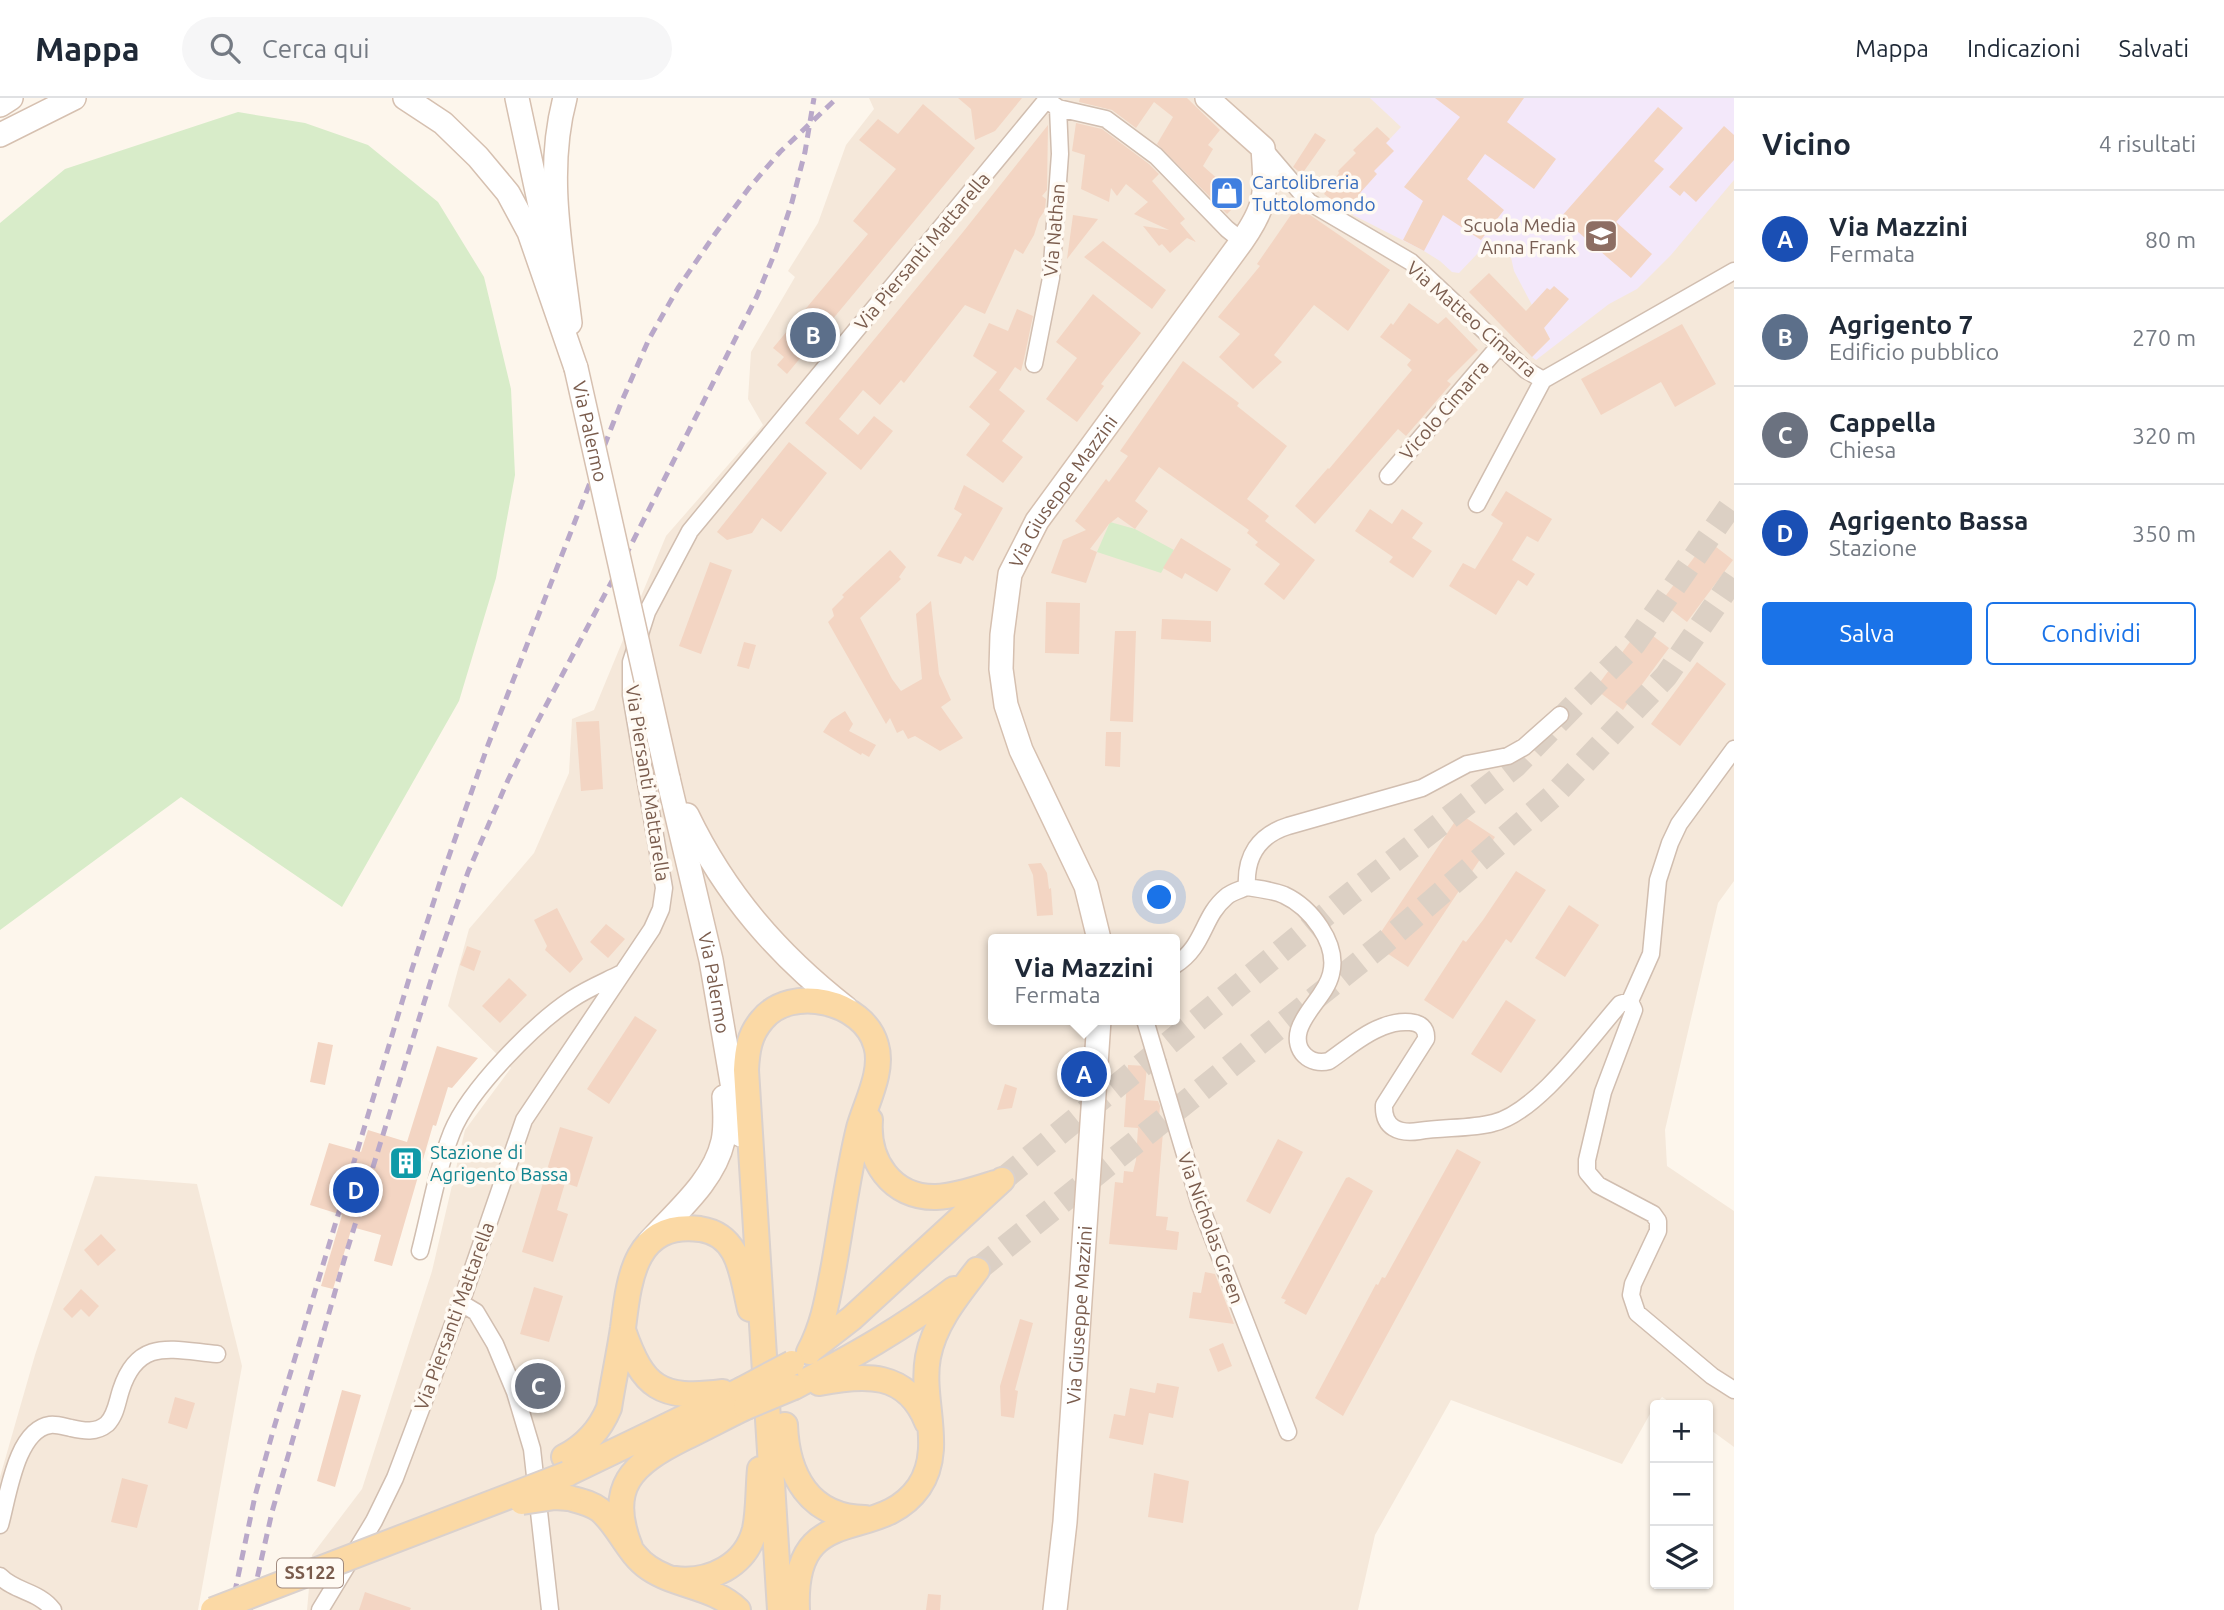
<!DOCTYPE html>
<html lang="it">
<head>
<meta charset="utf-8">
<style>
  :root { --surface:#fff; --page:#f6f6f7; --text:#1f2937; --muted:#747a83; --line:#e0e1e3; --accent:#1a73e8 }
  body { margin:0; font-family:Ubuntu,sans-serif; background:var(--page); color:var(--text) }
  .controls { position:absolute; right:21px; bottom:21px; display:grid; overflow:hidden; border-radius:7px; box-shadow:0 2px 5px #0004 }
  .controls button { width:63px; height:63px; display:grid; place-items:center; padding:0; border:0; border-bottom:2px solid var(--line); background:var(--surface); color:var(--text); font:35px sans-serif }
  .you { position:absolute; left:1160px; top:800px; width:24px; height:24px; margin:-18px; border:5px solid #fff; border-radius:50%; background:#1a73e8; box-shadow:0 0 0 10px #1a73e833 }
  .badge { display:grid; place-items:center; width:46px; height:46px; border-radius:50%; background:var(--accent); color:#fff; font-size:23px; font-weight:700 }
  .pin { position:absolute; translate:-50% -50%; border:4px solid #fff; box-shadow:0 2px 7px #0006 }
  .popup { position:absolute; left:988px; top:836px; width:192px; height:91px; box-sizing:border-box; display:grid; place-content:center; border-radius:7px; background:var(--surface); filter:drop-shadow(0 2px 5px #0005); font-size:23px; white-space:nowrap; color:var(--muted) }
  .popup b { font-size:26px; color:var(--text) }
  .popup::after { content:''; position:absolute; left:50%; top:100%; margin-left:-14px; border:14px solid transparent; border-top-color:var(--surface) }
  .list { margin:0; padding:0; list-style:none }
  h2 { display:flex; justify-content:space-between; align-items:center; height:91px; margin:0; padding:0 28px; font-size:30px }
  h2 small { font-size:23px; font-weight:400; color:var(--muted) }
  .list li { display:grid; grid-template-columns:46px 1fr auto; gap:21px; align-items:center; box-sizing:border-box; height:98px; padding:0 28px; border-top:2px solid var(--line) }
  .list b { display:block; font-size:26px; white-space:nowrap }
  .list p { margin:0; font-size:23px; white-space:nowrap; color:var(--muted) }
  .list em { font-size:23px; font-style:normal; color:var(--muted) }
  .actions { display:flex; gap:14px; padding:21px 28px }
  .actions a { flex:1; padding:16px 0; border:2px solid var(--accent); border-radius:7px; text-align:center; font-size:24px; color:var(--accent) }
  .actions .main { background:var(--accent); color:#fff }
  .icon { flex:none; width:38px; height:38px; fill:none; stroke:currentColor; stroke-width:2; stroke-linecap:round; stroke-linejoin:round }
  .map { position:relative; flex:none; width:1734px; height:1512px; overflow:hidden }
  header { display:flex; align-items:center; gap:42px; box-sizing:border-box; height:98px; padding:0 35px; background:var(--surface); border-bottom:2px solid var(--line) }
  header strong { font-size:33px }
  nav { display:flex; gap:38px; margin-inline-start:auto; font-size:24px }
  .search { width:490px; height:63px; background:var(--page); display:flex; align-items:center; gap:18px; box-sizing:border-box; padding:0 24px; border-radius:38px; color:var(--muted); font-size:26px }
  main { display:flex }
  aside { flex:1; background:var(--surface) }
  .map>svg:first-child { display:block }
</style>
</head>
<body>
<header>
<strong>Mappa</strong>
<div class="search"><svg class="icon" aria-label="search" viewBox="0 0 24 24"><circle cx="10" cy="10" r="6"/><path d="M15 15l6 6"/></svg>Cerca qui</div>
<nav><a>Mappa</a><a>Indicazioni</a><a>Salvati</a></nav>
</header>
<main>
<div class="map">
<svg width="1734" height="1512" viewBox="0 0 1734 1512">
  <rect width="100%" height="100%" fill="#fdf6ec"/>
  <!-- residential -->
  <path fill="#f5e8da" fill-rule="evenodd" d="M869,0H1734V783L1718,805L1665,1032L1667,1068L1734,1113V1349L1708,1330V1307H1674L1662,1299L1655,1307L1622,1366L1451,1302L1375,1437L1358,1512H307L312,1457L362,1391L432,1173L465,1032L511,970L448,908L469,831L534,755L569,675L572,621L594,612L666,438L763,327L748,301L751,254L795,179L788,173L818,125L846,47L874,11ZM993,841H1175V922H993Z
    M95,1078L197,1086L242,1268L198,1512H0V1379L35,1257Z"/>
  <!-- education -->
  <path fill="#f3e8fa" d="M1370,0H1734V82L1671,157L1637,191L1609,206L1536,262L1532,259L1550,241L1514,173L1508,146L1485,156L1478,155L1459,175L1452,174L1440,163L1424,153L1353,117L1365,99L1360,95L1374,73L1386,45L1401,29Z"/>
  <!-- green -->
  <path fill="#d8ecc9" d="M238,14L305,25L368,47L438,104L484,179L511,291L515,377L496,480L459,603L342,809L181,699L0,832V125L65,71Z
    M1110,424L1135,431L1174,452L1161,475L1097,454Z"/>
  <!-- building -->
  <path fill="#f3d5c3" d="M958,0H1022L995,33L975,42L971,11Z
    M1080,0H1187L1220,32L1208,47L1213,51L1203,68L1238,99L1232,111L1227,116L1157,46L1173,19L1154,4L1136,30L1112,12L1079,4Z
    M1435,0H1524L1507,24L1556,61L1534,91L1485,56L1467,81L1504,112L1481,142L1443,117L1424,153L1403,142L1423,103L1404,89L1460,19Z
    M923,6L975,50L787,276L777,267L784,259L773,250L868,136L853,123L896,71L859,42L878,21L898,36Z
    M1658,9L1683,30L1654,63L1664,71L1616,124L1652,156L1631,180L1561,119Z
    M1076,25L1102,31L1149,66L1159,76L1152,83L1185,121L1180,125L1196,144L1187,140L1170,155L1162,146L1159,148L1143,128L1169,132L1134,116L1148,104L1126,86L1117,98L1111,90L1109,104L1081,91L1085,57L1072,53Z
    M1048,27L1047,92L1042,98L1046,101L1045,112L1039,121L1034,137L1023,156L1015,151L985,216L965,207L904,285L901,282L880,307L863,292L839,321L858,337L874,318L893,333L861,372L805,325L963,134Z
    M1724,28L1734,37V62L1696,104L1684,93L1680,98L1669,89Z
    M1377,29L1390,41L1386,45L1394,53L1374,73L1377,76L1360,95L1366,98L1352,117L1324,96L1339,75L1338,73L1356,55L1353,52Z
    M1315,35L1326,42L1302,76L1293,69Z
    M1297,108L1390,172L1348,233L1314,207L1274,257L1282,264L1253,291L1219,259L1240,236L1218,219L1260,168L1257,166Z
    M1073,117L1098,121L1067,161Z
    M1103,143L1166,192L1152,211L1084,159Z
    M1489,175L1526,213L1547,190L1550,192L1554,188L1569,201L1544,230L1550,241L1532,259L1469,194Z
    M1093,196L1141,235L1101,286L1104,288L1077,324L1046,301L1077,260L1056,244Z
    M1409,205L1438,226L1446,219L1478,252L1447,283L1451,286L1406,338L1398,331L1315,426L1295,408L1328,370L1329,371L1412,272L1407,267L1411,262L1380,239L1391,225L1393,227Z
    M1017,211L1033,218L1024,261L1021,273L1015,269L999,292L1025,313L1002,343L1023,359L1003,385L966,357L990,326L969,309L997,274L973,258L989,225L1008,233Z
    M1682,226L1716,286L1675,309L1661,284L1601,317L1581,281Z
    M1183,263L1239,305L1237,308L1287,348L1247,401L1269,418L1265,423L1315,462L1284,502L1264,486L1280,466L1255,447L1258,444L1247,435L1249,432L1159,369L1135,403L1148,413L1135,431L1118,419L1109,426L1090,451L1097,454L1086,485L1051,475L1063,442L1086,432L1075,423L1106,381L1109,384L1128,358L1120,353Z
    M789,344L827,375L781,434L762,420L752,435L727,442L717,434Z
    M964,387L1003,410L973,463L965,458L961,466L937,458L962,416L954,411Z
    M1506,393L1552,421L1538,444L1527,438L1512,462L1535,476L1527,488L1518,482L1496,517L1449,488L1463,465L1475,471L1497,436L1503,425L1491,417Z
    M1370,411L1392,426L1402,411L1423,425L1412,440L1432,453L1413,480L1389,464L1393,459L1355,433Z
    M1181,440L1231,471L1217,494L1185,475L1182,481L1163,470Z
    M1707,442L1733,462L1687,524L1661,504Z
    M890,452L906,469L899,479L901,481L860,520L892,581L901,593L922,581L916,516L931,503L939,576L951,602L941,609L963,640L940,653L915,638L908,641L903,632L897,635L890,620L886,626L828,524L834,518L832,511L844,499L842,497Z
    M710,464L732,472L701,556L679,548Z
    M1046,504L1080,505L1079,556L1045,555Z
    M1162,521L1211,523V544L1161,541Z
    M1641,529L1669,550L1623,612L1595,591Z
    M1115,533H1136L1133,624L1110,623Z
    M744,544L756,547L749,571L737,568Z
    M1697,564L1726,586L1680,648L1651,626Z
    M845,613L853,626L849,633L876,647L869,659L862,655L861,657L823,634L831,622Z
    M599,623L603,691L581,693L576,624Z
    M1106,634H1121L1120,669L1105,668Z
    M1460,716L1495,739L1408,869L1373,846Z
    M1041,765L1047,775L1049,791L1051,790L1053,817L1037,818L1033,777L1028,766Z
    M1516,773L1546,792L1511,845L1506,841L1453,921L1424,902L1463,842L1466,844L1483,822Z
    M1569,807L1599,827L1565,879L1535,860Z
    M557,810L583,861L570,875L545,852L547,848L534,822Z
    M606,826L625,841L608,860L590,844Z
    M467,848L481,853L474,873L460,867Z
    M509,880L527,897L500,925L482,908Z
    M1506,902L1536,922L1501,975L1471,956Z
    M635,918L657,932L609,1006L587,991Z
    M318,944L333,947L325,987L310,984Z
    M437,948L478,960L452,990L448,989L436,1028L433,1027L392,1168L374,1163L381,1137L352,1129L333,1191L321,1188L342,1117L310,1107L329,1045L361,1054L368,1032L407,1044Z
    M1128,967L1147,968L1144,1002L1158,1003L1160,1008L1158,1033L1163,1034L1156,1118L1168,1119L1166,1132L1179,1134L1177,1152L1109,1146L1115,1084L1123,1085L1124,1073L1133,1074L1136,1062L1138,1030L1124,1029Z
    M1005,986L1017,990L1012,1010L997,1012Z
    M560,1029L593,1039L577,1089L565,1085L557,1112L568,1116L553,1164L522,1154Z
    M1278,1041L1303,1054L1270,1116L1246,1103Z
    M1457,1051L1481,1064L1343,1318L1315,1300L1376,1186L1378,1187L1382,1179L1385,1180Z
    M1349,1079L1373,1093L1306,1217L1284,1205L1286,1202L1281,1200L1346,1080Z
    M101,1136L116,1152L98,1168L84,1152Z
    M1205,1174L1215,1176L1234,1226L1189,1220L1193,1194L1201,1195Z
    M534,1189L563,1198L549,1244L520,1236Z
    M81,1191L99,1208L89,1219L81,1211L72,1220L63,1211Z
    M1020,1221L1033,1225L1015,1292L1018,1293L1014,1320L1001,1318L1000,1288Z
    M1223,1245L1232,1268L1218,1274L1209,1251Z
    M1157,1285L1179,1289L1173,1320L1149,1315L1143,1347L1109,1340L1114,1316L1125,1318L1130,1290L1155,1295Z
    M342,1292L361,1297L335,1389L317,1383Z
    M175,1299L195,1305L187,1331L168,1325Z
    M1154,1375L1189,1383L1183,1425L1148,1419Z
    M122,1380L148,1387L137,1430L111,1424Z
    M365,1494L411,1510L410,1512H359Z
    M928,1496L941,1497L940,1512H926Z"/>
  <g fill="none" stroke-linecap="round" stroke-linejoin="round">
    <!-- primary-tunnel -->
    <path stroke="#dcd0c4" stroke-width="24" stroke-dasharray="24 12" stroke-linecap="butt" d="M1002,1082L1352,795L1515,668L1634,546L1734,403
      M977,1172L1385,844L1553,698L1666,578L1734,480"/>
    <!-- street casing -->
    <g stroke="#d1beb0" stroke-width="19">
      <path id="street" d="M1058,10L1106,21L1156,58L1227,131L1242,143
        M1263,50L1309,104L1411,164L1526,272L1543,282L1734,173
        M1034,266L1051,180L1060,56L1058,10L1047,2
        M1388,378L1500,247
        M1477,406L1543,282
        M1247,789C1259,791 1272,792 1284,797C1310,809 1339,845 1331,876C1326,897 1305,912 1299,932C1293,953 1310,968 1329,963C1345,952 1363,936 1382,929C1396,923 1428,918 1426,941L1384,1007C1383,1030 1399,1036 1419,1033C1443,1029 1470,1031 1493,1025C1537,1015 1590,940 1620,906L1630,903L1634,912L1603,994L1587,1062V1074L1598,1087L1653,1116L1658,1123V1133L1633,1186L1631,1197L1637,1215L1712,1278L1734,1292
        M1247,789C1245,758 1259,737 1288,728L1422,690L1467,666L1508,658L1524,649L1560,617
        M1175,867C1205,848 1202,819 1226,799C1231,794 1240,792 1247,789
        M1630,903L1651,856L1658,782L1670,745L1679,726L1734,651
        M1145,922L1200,1107L1288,1334
        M420,1153C430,1114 437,1072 452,1034C469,992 534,926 572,901C587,891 604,884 620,876
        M461,1205L476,1214L495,1246L515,1294L532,1351L550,1512
        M0,1427C8,1399 16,1332 50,1327C57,1326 65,1329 71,1330C84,1333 96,1335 107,1326C116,1317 117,1304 121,1292C138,1239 172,1252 217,1256
        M0,1478C15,1494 39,1493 53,1512
        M320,1512L374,1423L395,1380L461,1205L524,1022L652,831L661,811L664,790L631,597V564L647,514L690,433L1048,0"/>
    </g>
    <!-- secondary casing -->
    <g stroke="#d6c0b0" stroke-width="26">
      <g id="secondary">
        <path d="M405,0L443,25L478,59L508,95L529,134L576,270"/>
        <path d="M517,0L553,168"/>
        <path d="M565,0C545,74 561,151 570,225"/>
        <path d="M0,7L11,0"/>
        <path d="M0,37L74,0"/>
        <path id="s1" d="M668,680L711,862L741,1037"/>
        <path d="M687,717C725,796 777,856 846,910"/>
        <path id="s2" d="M1099,841L1086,788L1021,652L1006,607L1001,571L1002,537L1010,476L1037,423L1242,143C1268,106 1266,94 1263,50L1207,0"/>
        <path d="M650,1143C677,1113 714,1083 723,1043C726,1029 725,1013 724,999"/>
        <path id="s3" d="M1055,1512L1065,1424L1099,922"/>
      </g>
    </g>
    <!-- primary casing -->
    <g stroke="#dad1cd" stroke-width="28">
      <path id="primary" d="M870,1022C867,1062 891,1100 936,1099C956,1098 976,1091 995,1085
        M623,1232C643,1290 660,1302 723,1294
        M812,1251L852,1220L1002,1082
        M819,1285C864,1276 907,1273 927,1324
        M794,1289C850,1260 904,1230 954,1191
        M785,1327C787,1377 809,1419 865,1420
        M564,1359C585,1348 600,1332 609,1310C613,1284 619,1257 623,1230C629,1182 634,1123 700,1131C741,1137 742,1179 750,1211
        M567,1376L741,1292
        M569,1400C580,1403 591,1405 600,1412C619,1428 628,1456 649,1470C677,1489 713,1488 738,1512
        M630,1449C606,1389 632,1366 684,1340C705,1330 725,1319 746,1309
        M675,1481C709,1485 746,1468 755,1431C759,1412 758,1391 760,1371
        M780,1512L746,972C747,953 749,937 762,922C791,886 864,903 876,947C884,973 866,1005 859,1030C848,1075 842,1122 834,1167C828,1198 824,1226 809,1254
        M797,1512C792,1399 878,1448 919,1389C945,1351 920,1302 928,1259C934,1226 957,1198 977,1172"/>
    </g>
    <!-- street -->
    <use href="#street" stroke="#fff" stroke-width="16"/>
    <!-- secondary -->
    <use href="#secondary" stroke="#fff" stroke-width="23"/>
    <!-- primary -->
    <use href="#primary" stroke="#fbd9a5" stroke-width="24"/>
    <!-- rail -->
    <path stroke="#b9a8c9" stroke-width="5" stroke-dasharray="10 7" stroke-linecap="butt" d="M231,1512L255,1398L273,1333L412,871L442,778L488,647L621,305L649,241L678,190L715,136L749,90L780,54L837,0
      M250,1512L272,1414L345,1159L432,879L468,774L508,682L533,632L631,447L757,198L776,152L792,104L805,54L814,0"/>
    <!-- secondary-bridge casing -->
    <g stroke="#d6c0b0" stroke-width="26" stroke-linecap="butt">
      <g id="secondary-bridge">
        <path id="s4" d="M576,270L668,680"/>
      </g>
    </g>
    <!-- primary-bridge casing -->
    <g stroke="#dad1cd" stroke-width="28" stroke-linecap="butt">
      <path id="primary-bridge" d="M741,1292L792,1265
        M746,1309L794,1289
        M522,1404L555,1399L569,1400
        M213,1512L567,1376"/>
    </g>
    <!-- secondary-bridge -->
    <use href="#secondary-bridge" stroke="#fff" stroke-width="23"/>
    <!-- primary-bridge -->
    <use href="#primary-bridge" stroke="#fbd9a5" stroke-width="24"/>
  </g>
  <!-- icons -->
  <defs>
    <g id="shop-square" transform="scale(1.75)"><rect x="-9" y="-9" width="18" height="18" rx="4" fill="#3f7fe0" stroke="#fffaf3"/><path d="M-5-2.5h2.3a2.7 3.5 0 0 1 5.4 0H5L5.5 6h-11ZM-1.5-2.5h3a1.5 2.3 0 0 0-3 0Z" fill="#fff"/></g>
    <g id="school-square" transform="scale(1.75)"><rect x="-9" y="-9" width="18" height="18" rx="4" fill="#8d6e63" stroke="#fffaf3"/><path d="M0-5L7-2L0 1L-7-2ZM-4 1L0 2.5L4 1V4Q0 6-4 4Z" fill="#fff"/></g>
    <g id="building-square" transform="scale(1.75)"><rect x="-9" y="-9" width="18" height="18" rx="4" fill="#0f9aa8" stroke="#fffaf3"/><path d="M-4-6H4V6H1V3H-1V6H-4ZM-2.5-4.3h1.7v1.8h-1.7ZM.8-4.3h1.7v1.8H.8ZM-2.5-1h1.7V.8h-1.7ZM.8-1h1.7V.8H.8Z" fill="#fff"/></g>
  </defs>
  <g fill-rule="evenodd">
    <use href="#shop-square" x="1227" y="95"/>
    <use href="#school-square" x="1601" y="138"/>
    <use href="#building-square" x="406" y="1065"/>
  </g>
  <g text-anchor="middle" stroke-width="7" stroke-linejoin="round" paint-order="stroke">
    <!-- shield labels -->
    <rect fill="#fffaf3" stroke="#a28b7f" stroke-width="2" x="277" y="1460.5" width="66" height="29" rx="5"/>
    <g font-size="18" font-weight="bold" fill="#7a5c4d">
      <text x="310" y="1481">SS122</text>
    </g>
    <!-- shop labels -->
    <g font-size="19" fill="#366cbe" stroke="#fffaf3" text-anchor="start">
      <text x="1252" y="91">Cartolibreria<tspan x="1252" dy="22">Tuttolomondo</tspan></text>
    </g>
    <!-- education labels -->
    <g font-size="19" fill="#785e54" stroke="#fffaf3" text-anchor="end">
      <text x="1576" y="134">Scuola Media<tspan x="1576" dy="22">Anna Frank</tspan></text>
    </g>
    <!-- street labels -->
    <g font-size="19" fill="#7a5c4d" stroke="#fffaf3">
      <text transform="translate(1054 132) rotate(-85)" y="7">Via Nathan</text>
      <text transform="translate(922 153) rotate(-50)" y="7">Via Piersanti Mattarella</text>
      <text transform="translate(1472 221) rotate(41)" y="7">Via Matteo Cimarra</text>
      <text transform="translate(1444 312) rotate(-49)" y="7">Vicolo Cimarra</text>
      <text dy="7" stroke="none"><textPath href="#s4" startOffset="65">Via Palermo</textPath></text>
      <text dy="7" stroke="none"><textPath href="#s2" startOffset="483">Via Giuseppe Mazzini</textPath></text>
      <text transform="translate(648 685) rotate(81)" y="7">Via Piersanti Mattarella</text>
      <text dy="7" stroke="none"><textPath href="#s1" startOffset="210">Via Palermo</textPath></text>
      <text transform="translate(1211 1130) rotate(70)" y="7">Via Nicholas Green</text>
      <text dy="7" stroke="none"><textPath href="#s3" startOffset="296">Via Giuseppe Mazzini</textPath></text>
      <text transform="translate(454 1218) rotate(-70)" y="7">Via Piersanti Mattarella</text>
    </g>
    <!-- culture labels -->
    <g font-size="19" fill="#0d838f" stroke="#fffaf3" text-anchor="start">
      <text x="430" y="1061">Stazione di<tspan x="430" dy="22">Agrigento Bassa</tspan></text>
    </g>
  </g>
</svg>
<div class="controls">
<button>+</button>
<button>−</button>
<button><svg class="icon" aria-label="layers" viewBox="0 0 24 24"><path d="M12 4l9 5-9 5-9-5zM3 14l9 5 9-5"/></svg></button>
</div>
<div class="you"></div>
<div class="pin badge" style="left:1084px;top:976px;background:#1a4fb4">A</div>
<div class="popup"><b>Via Mazzini</b>Fermata</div>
<div class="pin badge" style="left:813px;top:237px;background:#5c6f8a">B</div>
<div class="pin badge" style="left:538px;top:1288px;background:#6b7280">C</div>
<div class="pin badge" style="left:356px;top:1092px;background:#1a4fb4">D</div>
</div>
<aside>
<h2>Vicino<small>4 risultati</small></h2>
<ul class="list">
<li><span class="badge" style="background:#1a4fb4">A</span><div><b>Via Mazzini</b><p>Fermata</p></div><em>80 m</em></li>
<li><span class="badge" style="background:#5c6f8a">B</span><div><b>Agrigento 7</b><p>Edificio pubblico</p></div><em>270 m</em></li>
<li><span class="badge" style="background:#6b7280">C</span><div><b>Cappella</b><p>Chiesa</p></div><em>320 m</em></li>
<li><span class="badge" style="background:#1a4fb4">D</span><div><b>Agrigento Bassa</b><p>Stazione</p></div><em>350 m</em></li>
</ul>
<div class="actions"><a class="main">Salva</a><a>Condividi</a></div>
</aside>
</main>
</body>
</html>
